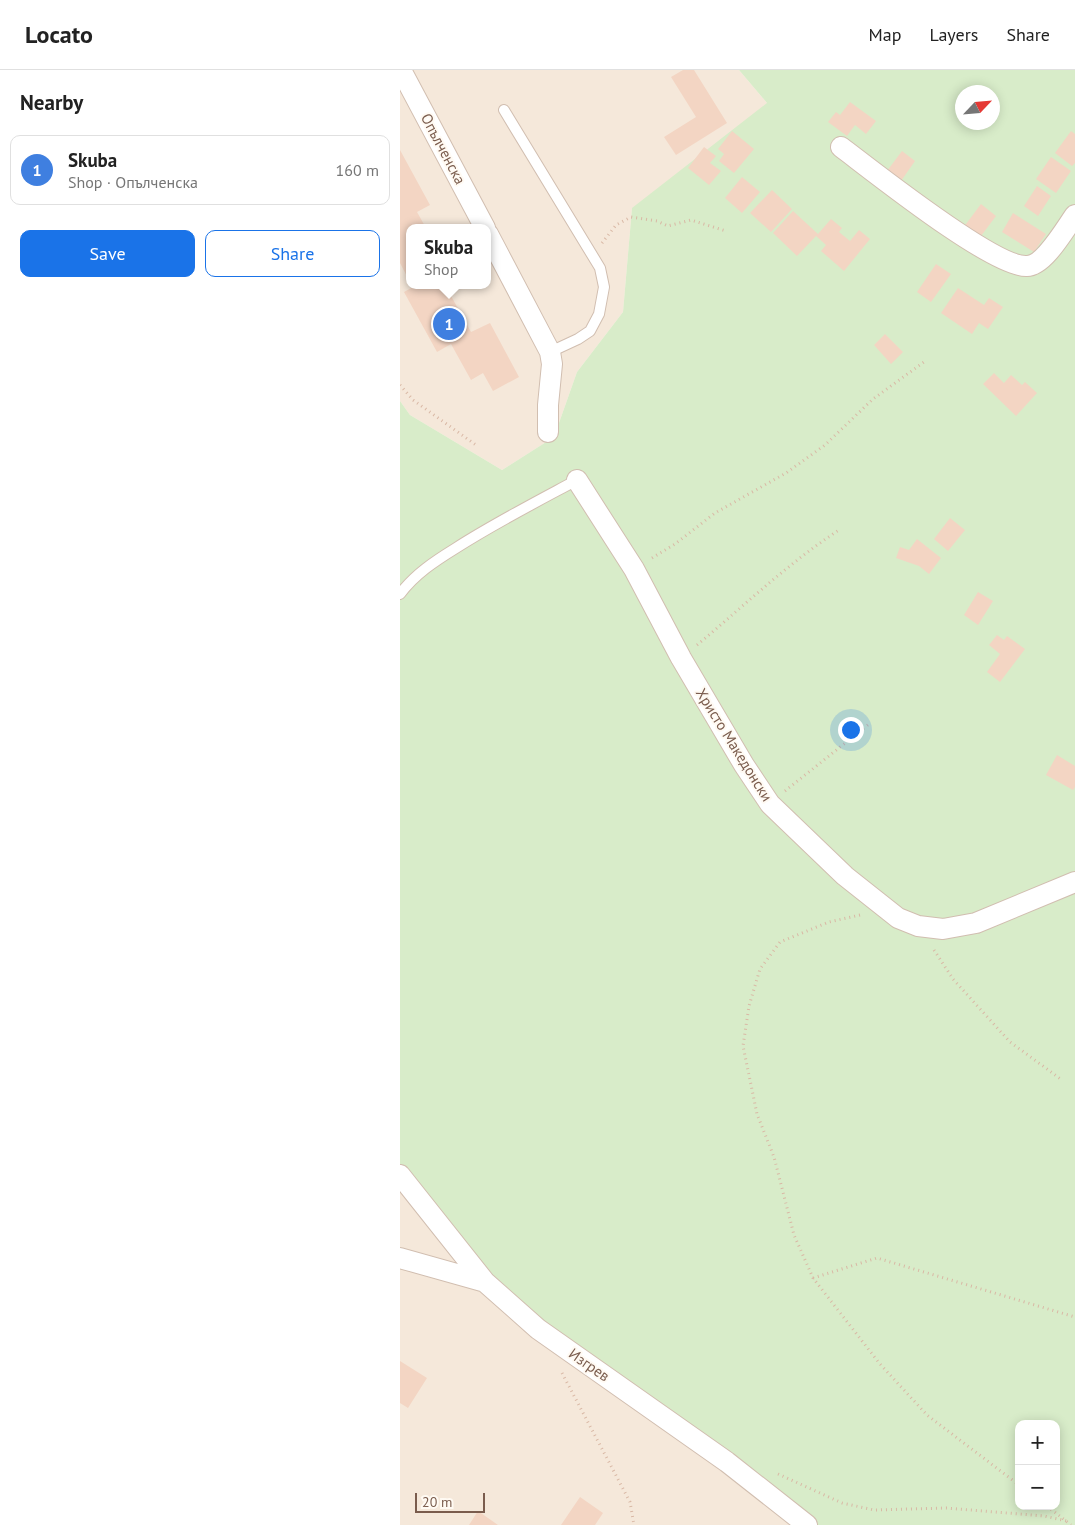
<!DOCTYPE html>
<html lang="en">
<head>
<meta charset="utf-8">
<style>
  :root { --surface:#fff; --page:#f2f2f2; --text:#222; --muted:#767676; --line:#e0e0e0; --accent:#1a73e8 }
  body { margin:0; font-family:"PT Sans",sans-serif; background:var(--page); color:var(--text) }
  .controls { position:absolute; right:15px; bottom:15px; display:grid; overflow:hidden; border-radius:10px; box-shadow:0 2px 12px #0003 }
  .controls button { width:45px; height:45px; display:grid; place-items:center; padding:0; border:0; border-bottom:1px solid var(--line); background:var(--surface); color:var(--text); font:25px sans-serif }
  .compass { position:absolute; left:555px; top:15px; width:45px; height:45px; border-radius:50%; background:var(--surface); box-shadow:0 2px 12px #0003; rotate:64deg }
  .scale { position:absolute; left:15px; bottom:12px; width:70px; box-sizing:border-box; padding-left:5px; border:2px solid #7a5c4d; border-top:0; font-size:14px; line-height:18px; white-space:nowrap; color:#7a5c4d; -webkit-text-stroke:4px #fffaf3; paint-order:stroke }
  .you { position:absolute; left:450px; top:659px; width:18px; height:18px; margin:-12px; border:4px solid #fff; border-radius:50%; background:#1a73e8; box-shadow:0 0 0 8px #1a73e833 }
  .badge { display:grid; place-items:center; width:32px; height:32px; border-radius:50%; background:var(--accent); color:#fff; font-size:16px; font-weight:700 }
  .pin { position:absolute; translate:-50% -50%; border:2px solid #fff; box-shadow:0 1px 5px #0006 }
  .popup { position:absolute; left:6px; top:154px; width:85px; height:65px; box-sizing:border-box; display:grid; place-content:center; border-radius:10px; background:var(--surface); filter:drop-shadow(0 1px 4px #0005); font-size:16px; white-space:nowrap; color:var(--muted) }
  .popup b { font-size:19px; color:var(--text) }
  .popup::after { content:''; position:absolute; left:50%; top:100%; margin-left:-10px; border:10px solid transparent; border-top-color:var(--surface) }
  .list { margin:0; padding:0; list-style:none }
  h2 { display:flex; justify-content:space-between; align-items:center; height:65px; margin:0; padding:0 20px; font-size:21px }
  h2 small { font-size:16px; font-weight:400; color:var(--muted) }
  .list li { display:grid; grid-template-columns:32px 1fr auto; gap:15px; align-items:center; box-sizing:border-box; height:70px; margin:0 10px 10px; padding:0 10px; border:1px solid var(--line); border-radius:10px }
  .list b { display:block; font-size:19px; white-space:nowrap }
  .list p { margin:0; font-size:16px; white-space:nowrap; color:var(--muted) }
  .list em { font-size:16px; font-style:normal; color:var(--muted) }
  .actions { display:flex; gap:10px; padding:15px 20px }
  .actions a { flex:1; padding:11px 0; border:1px solid var(--accent); border-radius:10px; text-align:center; font-size:18px; color:var(--accent) }
  .actions .main { background:var(--accent); color:#fff }
  .map { position:relative; flex:none; width:675px; height:1455px; overflow:hidden }
  header { display:flex; align-items:center; gap:30px; box-sizing:border-box; height:70px; padding:0 25px; background:var(--surface); border-bottom:1px solid var(--line) }
  header strong { font-size:24px }
  nav { display:flex; gap:28px; margin-inline-start:auto; font-size:18px }
  main { display:flex }
  aside { flex:1; background:var(--surface) }
  .map>svg:first-child { display:block }
</style>
</head>
<body>
<header>
<strong>Locato</strong>
<nav><a>Map</a><a>Layers</a><a>Share</a></nav>
</header>
<main>
<aside>
<h2>Nearby<small></small></h2>
<ul class="list">
<li><span class="badge" style="background:#3f7fe0">1</span><div><b>Skuba</b><p>Shop · Опълченска</p></div><em>160 m</em></li>
</ul>
<div class="actions"><a class="main">Save</a><a>Share</a></div>
</aside>
<div class="map">
<svg width="675" height="1455" viewBox="0 0 675 1455">
  <rect width="100%" height="100%" fill="#fdf6ec"/>
  <!-- residential -->
  <path fill="#f5e8da" fill-rule="evenodd" d="M0,0H339L367,33L592,106L675,0V399L232,138L223,242L177,302L154,367L102,400L10,345L0,331ZM10,158H88V215H10Z
    M0,1105L402,1455H0Z"/>
  <!-- green -->
  <path fill="#d8ecc9" fill-rule="evenodd" d="M339,0H675V1455H402L138,1259L0,1105V331L10,345L102,400L154,367L177,302L223,242L232,138L367,33ZM562,22H592V52H562ZM619,1354H656V1436H619Z"/>
  <!-- building -->
  <path fill="#f3d5c3" d="M283,0H294L327,53L276,85L264,67L296,47L271,7Z
    M450,32L476,51L466,64L455,55L447,66L428,52L436,42L440,45Z
    M332,61L354,79L334,103L319,91L324,84L318,79Z
    M671,61L675,64V93L672,96L655,83Z
    M304,77L316,86L310,93L321,101L309,115L288,98Z
    M0,80L30,135L17,142L26,158H10V212L0,193Z
    M502,81L515,91L501,111L487,101Z
    M651,87L671,101L656,123L636,109Z
    M342,107L360,122L342,143L325,128Z
    M637,116L651,126L638,146L624,136Z
    M372,120L392,139L371,162L350,143Z
    M581,134L596,146L578,170L563,158Z
    M393,141L418,164L431,149L442,158L439,162L450,171L459,160L470,169L444,201L421,181L426,175L416,166L397,186L373,163Z
    M613,143L646,164L634,182L602,162Z
    M536,194L551,204L531,232L517,222Z
    M12,215H45L71,262L90,253L119,307L93,321L83,303L71,310L51,274L37,282L4,222L13,217Z
    M558,218L584,235L589,228L603,237L588,259L579,253L572,264L541,243Z
    M485,264L503,282L491,294L474,275Z
    M594,303L604,313L611,305L622,315L625,312L637,323L616,346L583,314Z
    M550,448L565,460L548,481L534,469Z
    M517,469L541,488L529,504L519,496L496,488L500,477L509,480Z
    M578,522L593,531L578,555L564,545Z
    M597,565L604,570L607,566L625,579L600,612L587,602L600,584L589,575Z
    M657,685L675,696V717L673,720L646,705Z
    M0,1291L27,1308L8,1338L0,1333Z
    M180,1427L203,1443L195,1455H161Z
    M78,1441L98,1455H69Z"/>
  <g fill="none" stroke-linecap="round" stroke-linejoin="round">
    <!-- lane casing -->
    <g stroke="#d1beb0" stroke-width="12">
      <path id="lane" d="M104,40L200,198L204,217L199,244L190,261L178,269L150,282
        M0,524C15,504 35,491 56,478C95,453 136,432 177,410"/>
    </g>
    <!-- street casing -->
    <g stroke="#d1beb0" stroke-width="22">
      <path id="street" d="M1,0L85,158
        M441,77C473,101 594,198 627,196C644,196 665,159 675,145
        M88,164L150,282L152,294L148,335V362
        M177,410L234,499L281,588L344,695L370,734L445,806L498,848L518,856L543,859L576,853L675,812
        M0,1105L85,1212L138,1259L327,1392L407,1455
        M0,1188L85,1212"/>
    </g>
    <!-- path -->
    <path stroke="#d9b8a5" stroke-width="3" stroke-dasharray="1 4" stroke-linecap="butt" d="M202,173L216,155L231,147L257,151L268,156L291,150L326,161
      M0,315L13,330L76,375
      M252,488L275,474L315,443L386,403L425,375L473,329L524,292
      M297,575C344,536 387,494 439,460
      M385,721L469,654
      M460,845L429,852L380,872L360,899L349,936L343,976L357,1044L374,1087L394,1165L413,1208L480,1294L527,1345L619,1415
      M534,880L553,909L610,972L662,1010
      M413,1208L477,1188L675,1247
      M162,1303L230,1432L234,1455
      M378,1404L442,1433L474,1440L546,1438L644,1446L667,1451
      M647,1436L671,1455"/>
    <!-- lane -->
    <use href="#lane" stroke="#fff" stroke-width="10"/>
    <!-- street -->
    <use href="#street" stroke="#fff" stroke-width="20"/>
  </g>
  <g text-anchor="middle" stroke-width="4" stroke-linejoin="round" paint-order="stroke">
    <!-- street labels -->
    <g font-size="15" fill="#7a5c4d" stroke="#fffaf3">
      <text transform="translate(43 79) rotate(62)" y="5">Опълченска</text>
      <text transform="translate(334 675) rotate(58)" y="5">Христо Македонски</text>
      <text transform="translate(189 1295) rotate(35)" y="5">Изгрев</text>
    </g>
  </g>
</svg>
<div class="controls">
<button>+</button>
<button>−</button>
</div>
<svg class="compass" viewBox="-18 -18 36 36"><path d="M0-13l5 13h-10z" fill="#e53935"/><path d="M0 13l5-13h-10z" fill="#767676"/></svg>
<div class="scale">20 m</div>
<div class="you"></div>
<div class="pin badge" style="left:49px;top:254px;background:#3f7fe0">1</div>
<div class="popup"><b>Skuba</b>Shop</div>
</div>
</main>
</body>
</html>
